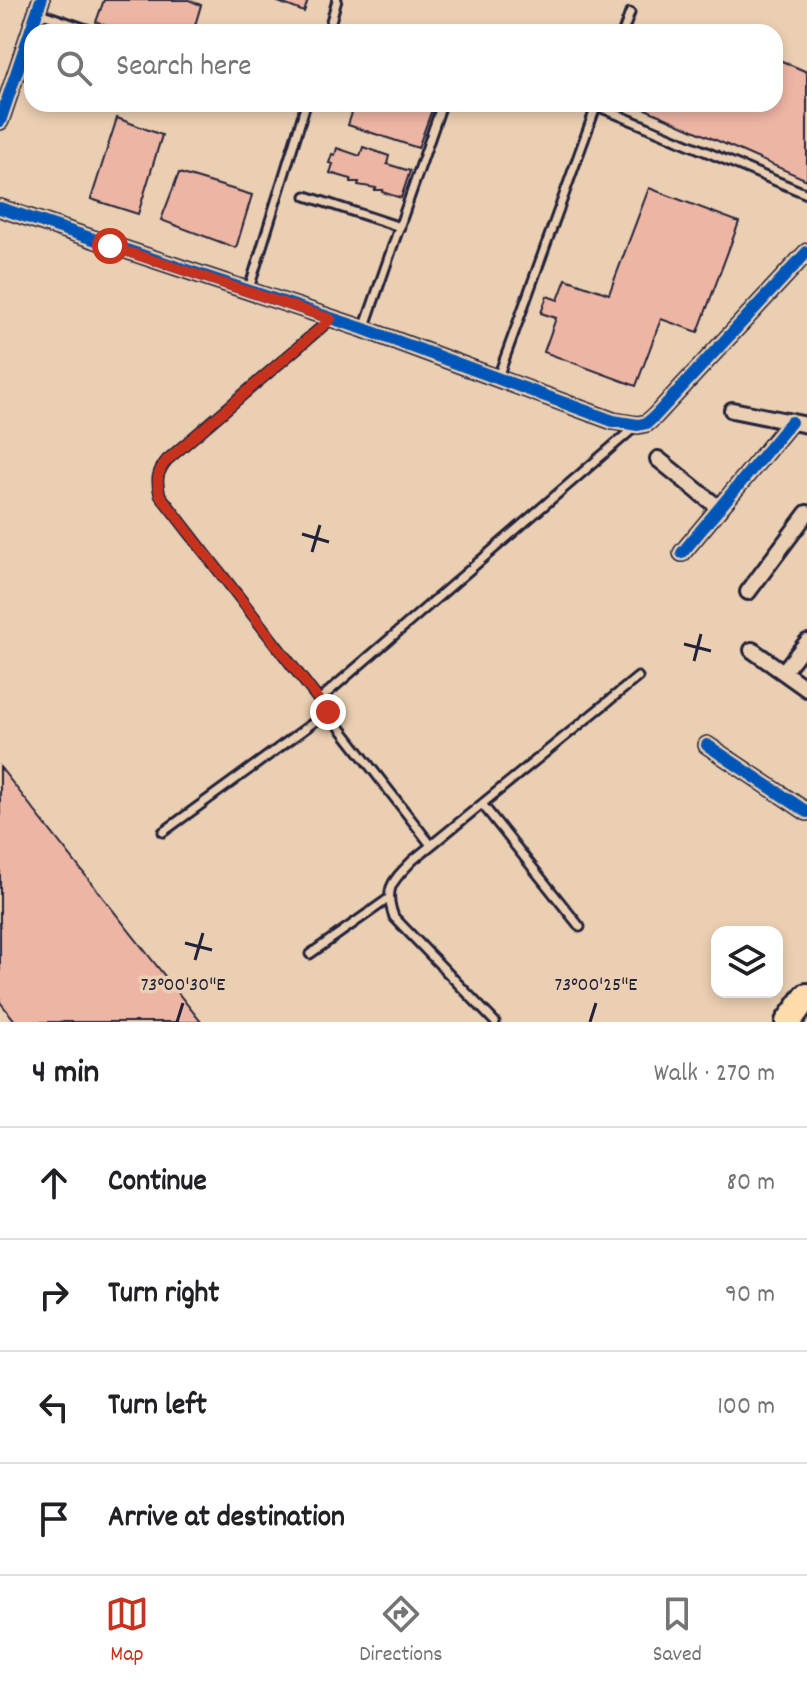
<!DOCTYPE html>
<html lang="en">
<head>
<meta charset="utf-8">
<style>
  :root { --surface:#fff; --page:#f2f2f2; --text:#202124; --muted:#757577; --line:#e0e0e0; --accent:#c8321e }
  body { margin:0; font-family:Dekko,sans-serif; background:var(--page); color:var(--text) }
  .controls { position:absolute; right:24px; bottom:24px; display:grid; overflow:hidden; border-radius:16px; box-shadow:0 4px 12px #0003 }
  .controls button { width:72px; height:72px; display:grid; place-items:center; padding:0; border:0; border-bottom:2px solid var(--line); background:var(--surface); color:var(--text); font:40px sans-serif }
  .stop { position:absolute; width:24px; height:24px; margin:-18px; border:6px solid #c8321e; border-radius:50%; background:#fff }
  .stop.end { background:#c8321e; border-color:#fff; box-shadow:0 2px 8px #0008 }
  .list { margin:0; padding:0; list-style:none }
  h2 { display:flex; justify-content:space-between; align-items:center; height:104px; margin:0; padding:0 32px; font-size:34px }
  h2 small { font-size:26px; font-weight:400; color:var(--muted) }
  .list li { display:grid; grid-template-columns:52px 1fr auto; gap:24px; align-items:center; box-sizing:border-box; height:112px; padding:0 32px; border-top:2px solid var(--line) }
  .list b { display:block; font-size:30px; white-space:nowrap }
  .list em { font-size:26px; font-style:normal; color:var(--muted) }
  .icon { flex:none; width:44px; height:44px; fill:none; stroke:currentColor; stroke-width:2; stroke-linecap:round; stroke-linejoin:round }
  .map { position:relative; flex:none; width:807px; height:1022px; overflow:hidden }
  .search { position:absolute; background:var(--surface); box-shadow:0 4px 12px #0003; left:24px; right:24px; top:24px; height:88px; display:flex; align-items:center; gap:20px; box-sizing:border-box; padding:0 28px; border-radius:24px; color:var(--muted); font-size:30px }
  .sheet { height:552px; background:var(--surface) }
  nav { display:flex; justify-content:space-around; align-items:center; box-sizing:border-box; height:112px; border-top:2px solid var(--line); background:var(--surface); font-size:22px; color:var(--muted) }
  nav a { display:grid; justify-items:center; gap:4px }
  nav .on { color:var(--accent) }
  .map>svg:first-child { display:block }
</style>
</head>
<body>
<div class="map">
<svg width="807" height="1022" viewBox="0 0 807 1022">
  <rect width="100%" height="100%" fill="#ebcfb2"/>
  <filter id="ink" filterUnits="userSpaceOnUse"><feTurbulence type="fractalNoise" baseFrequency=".0125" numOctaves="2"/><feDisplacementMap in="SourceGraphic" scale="16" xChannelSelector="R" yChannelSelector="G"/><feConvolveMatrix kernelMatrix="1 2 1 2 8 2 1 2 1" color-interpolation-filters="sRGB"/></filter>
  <g filter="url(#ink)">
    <!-- building -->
    <path fill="#edb5a4" stroke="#22223b" stroke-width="2" d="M104,0H189L201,5L193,32H124L96,22Z
      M273,0H308L304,12Z
      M775,58L807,72V180L634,104H775Z
      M355,104H434L418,148L348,125Z
      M117,118L162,135L138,214L91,199Z
      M363,147L389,156L387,164L410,171L401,198L382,192L383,190H375L376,188L358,185L359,182H351V179L330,173L333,164L329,163L332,154L335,155L337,148L360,156Z
      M179,173L252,195L236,248L161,220Z
      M649,188L739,222L698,332L661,319L636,386L544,352L556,318L541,313L547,296L558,300L566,279L609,294Z
      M0,767L201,1022H16L0,1002Z"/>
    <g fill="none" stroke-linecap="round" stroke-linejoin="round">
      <!-- service casing -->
      <g stroke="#22223b" stroke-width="13">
        <path id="service" d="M37,12L95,32
          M328,32L337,0
          M623,32L630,13
          M597,106L807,194
          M306,196L400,227
          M248,292L306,104
          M331,319L167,460C157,472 156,480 160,495L431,845
          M364,329L442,104
          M498,377L597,104
          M319,700L636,426
          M482,804L580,927
          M163,832L328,712
          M310,954L388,899
          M495,1022L394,917C383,887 393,881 413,860L638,677"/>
      </g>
      <!-- minor casing -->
      <g stroke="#22223b" stroke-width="20">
        <path id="minor" d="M0,121L41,0
          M0,208L364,329L613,421L638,425L647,423L655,416L807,252
          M732,410L807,425
          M658,459L720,509
          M682,553L791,422
          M748,592L807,513
          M752,650L807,689
          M783,672L807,642
          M707,745L807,812"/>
      </g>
      <!-- trunk casing -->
      <g stroke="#22223b" stroke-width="30">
        <path id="trunk" d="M788,1022L807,996"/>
      </g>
      <!-- service -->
      <use href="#service" stroke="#ebcfb2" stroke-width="7"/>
      <!-- minor -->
      <use href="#minor" stroke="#ebcfb2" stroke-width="14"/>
      <!-- trunk -->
      <use href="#trunk" stroke="#fddcac" stroke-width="24"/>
      <!-- cycleway casing -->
      <g stroke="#ebcfb2" stroke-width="17">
        <path id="cycleway" d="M0,121L41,0
          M0,208L364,329L613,421L638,425L647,423L655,416L807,252
          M682,553L791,422
          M707,745L807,812"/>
      </g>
      <!-- cycleway -->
      <use href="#cycleway" stroke="#0057b8" stroke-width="12"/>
    </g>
  </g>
  <g fill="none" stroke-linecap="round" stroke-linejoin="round" filter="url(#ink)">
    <!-- route -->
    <path stroke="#c8321e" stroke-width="10" d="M110,246L331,319L167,460C157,472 156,480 160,495L328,712"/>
  </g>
  <!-- ticks -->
  <path fill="none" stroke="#22223b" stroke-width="3" d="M302,534L329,542M312,552L320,525M684,644L711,651M694,661L701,634M185,943L212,950M195,960L203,933M177,1022L183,1003M590,1022L596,1003"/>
  <g font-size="20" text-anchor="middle" fill="#22223b" stroke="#ebcfb2" stroke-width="7" stroke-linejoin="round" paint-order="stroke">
    <text x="183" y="990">73°00'30"E</text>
    <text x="596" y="990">73°00'25"E</text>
  </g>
</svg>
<div class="controls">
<button><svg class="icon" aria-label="layers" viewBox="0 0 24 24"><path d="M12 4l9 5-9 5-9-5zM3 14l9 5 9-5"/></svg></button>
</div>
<div class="stop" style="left:110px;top:246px"></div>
<div class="stop end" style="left:328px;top:712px"></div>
<div class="search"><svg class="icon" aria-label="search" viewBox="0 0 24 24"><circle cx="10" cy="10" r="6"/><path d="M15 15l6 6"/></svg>Search here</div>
</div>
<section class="sheet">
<h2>4 min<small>Walk · 270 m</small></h2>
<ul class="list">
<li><svg class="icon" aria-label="ahead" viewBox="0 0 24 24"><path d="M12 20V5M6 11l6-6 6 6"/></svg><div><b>Continue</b></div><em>80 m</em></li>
<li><svg class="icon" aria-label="right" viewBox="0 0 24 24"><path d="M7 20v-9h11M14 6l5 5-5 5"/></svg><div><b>Turn right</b></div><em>90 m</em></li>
<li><svg class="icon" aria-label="left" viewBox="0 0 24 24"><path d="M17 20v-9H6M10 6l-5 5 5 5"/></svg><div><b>Turn left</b></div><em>100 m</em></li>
<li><svg class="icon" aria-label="arrive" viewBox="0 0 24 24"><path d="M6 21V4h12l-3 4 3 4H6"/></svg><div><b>Arrive at destination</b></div></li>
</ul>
</section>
<nav>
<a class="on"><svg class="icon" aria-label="map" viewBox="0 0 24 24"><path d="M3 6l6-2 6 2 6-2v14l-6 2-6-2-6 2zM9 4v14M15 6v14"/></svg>Map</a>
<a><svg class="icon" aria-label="directions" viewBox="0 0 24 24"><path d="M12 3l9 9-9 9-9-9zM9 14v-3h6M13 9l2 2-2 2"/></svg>Directions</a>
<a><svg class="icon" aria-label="saved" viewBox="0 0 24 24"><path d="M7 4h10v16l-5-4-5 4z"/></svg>Saved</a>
</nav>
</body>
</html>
